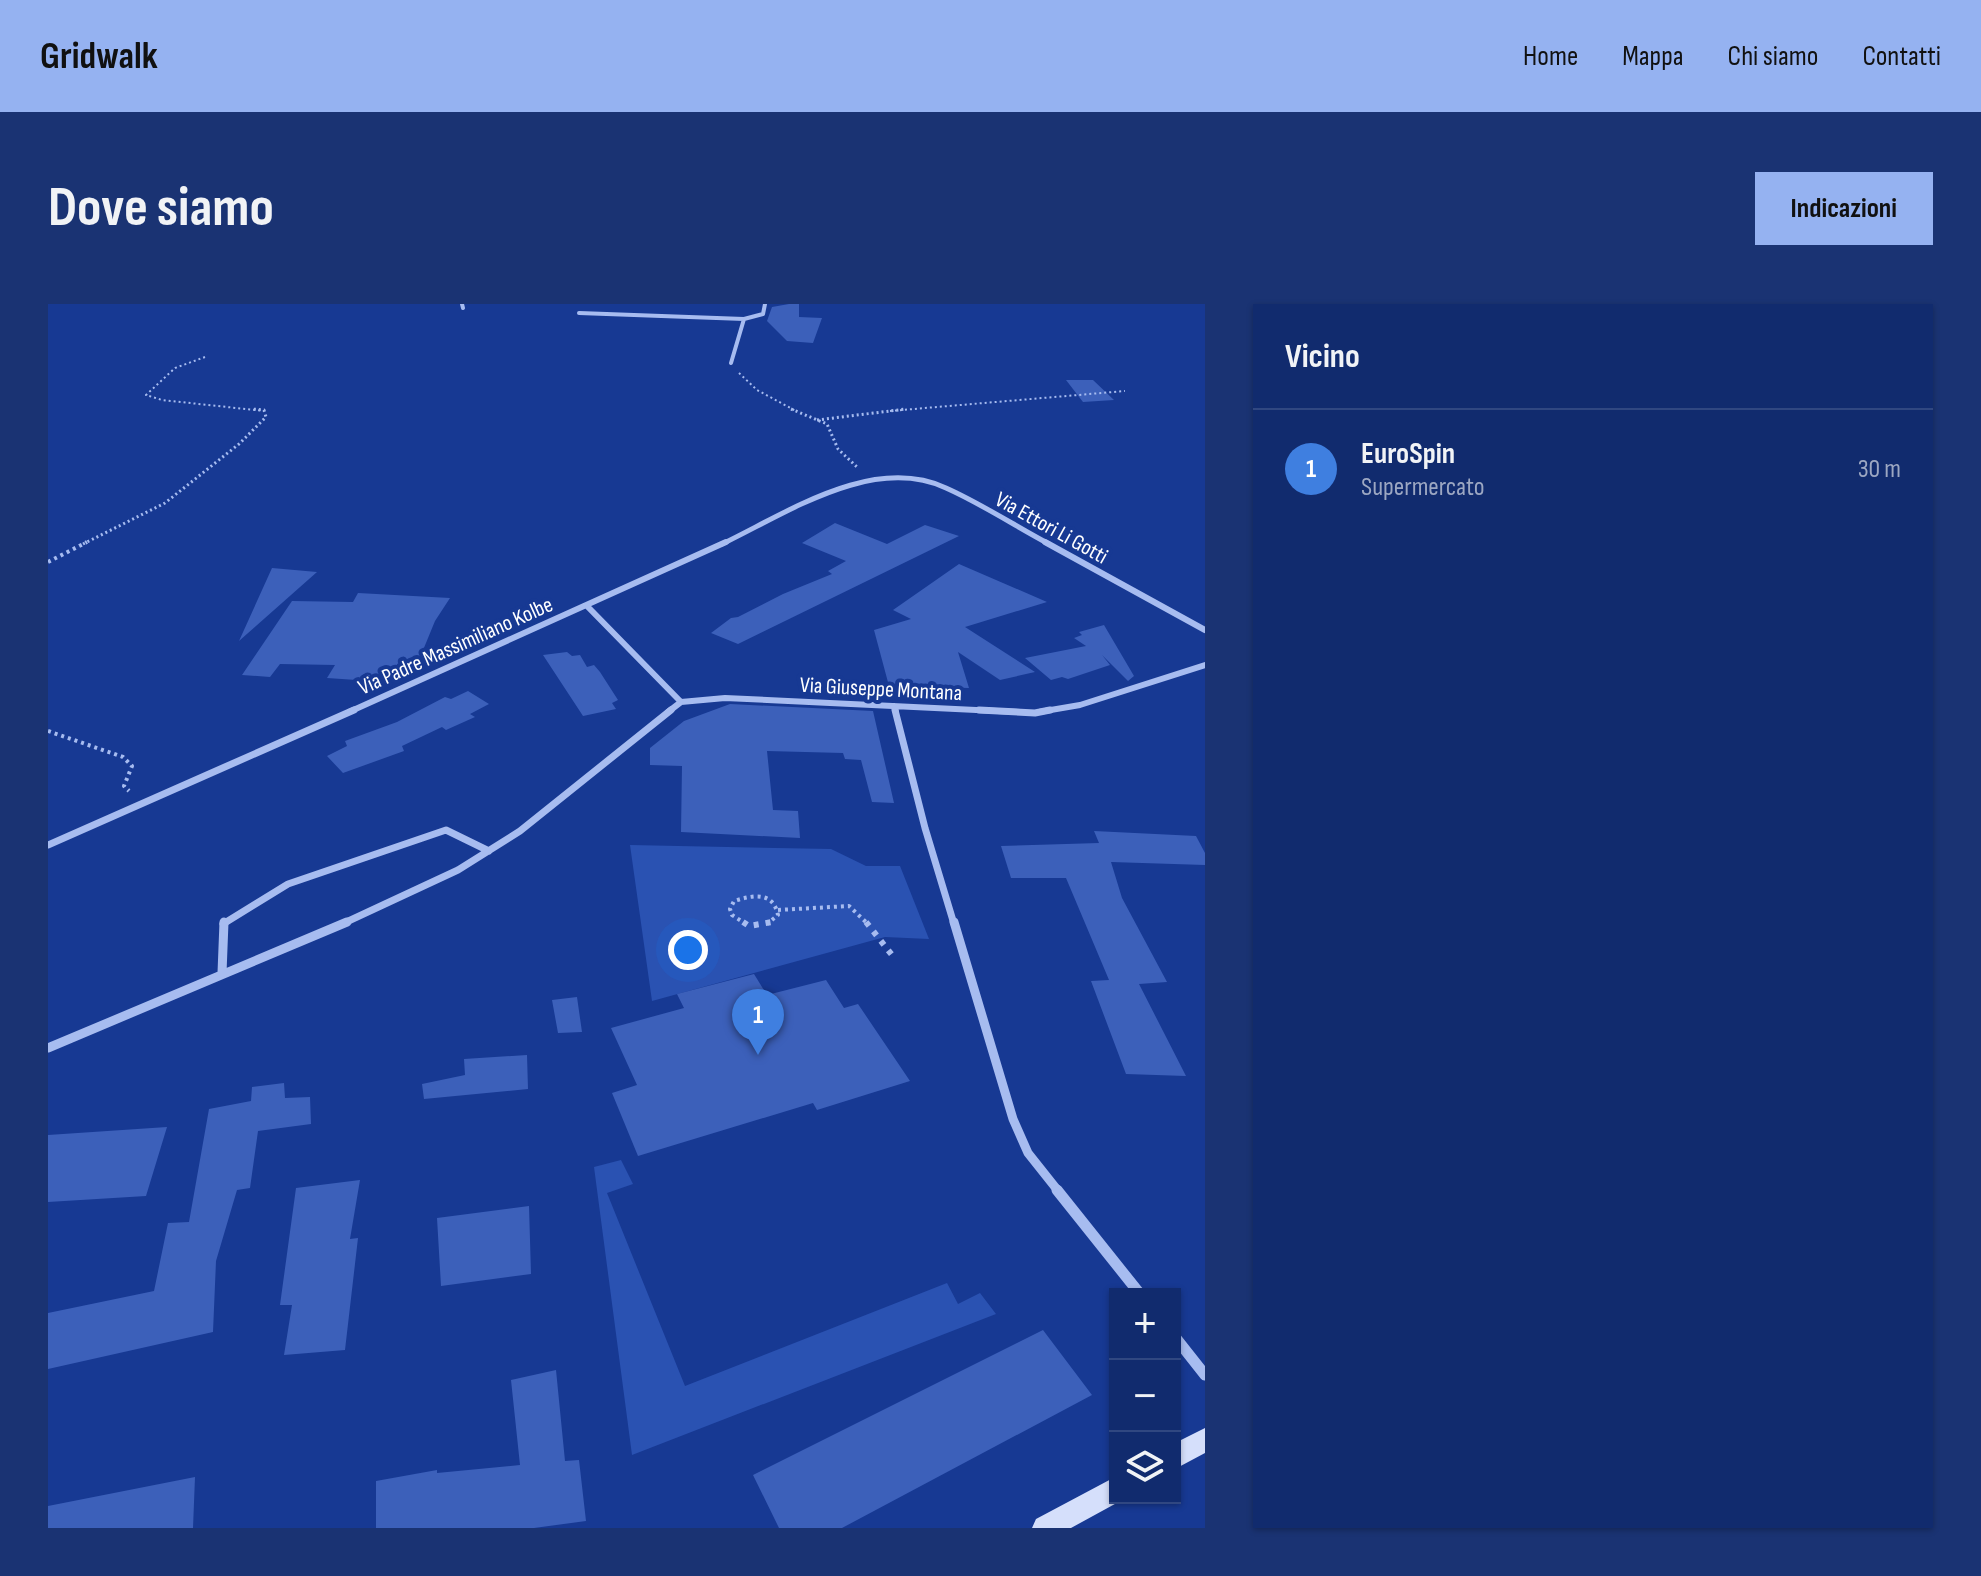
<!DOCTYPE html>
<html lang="it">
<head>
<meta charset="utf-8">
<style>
  :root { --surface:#112b6e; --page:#1a3373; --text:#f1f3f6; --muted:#9ca7c2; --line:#304781; --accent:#95b2f1 }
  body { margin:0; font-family:"Sofia Sans Condensed",sans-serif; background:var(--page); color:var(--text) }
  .controls { position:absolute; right:24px; bottom:24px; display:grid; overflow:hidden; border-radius:0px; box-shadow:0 2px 6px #0004 }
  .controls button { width:72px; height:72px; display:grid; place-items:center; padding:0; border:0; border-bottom:2px solid var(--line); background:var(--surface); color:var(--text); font:40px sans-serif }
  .you { position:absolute; left:640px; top:646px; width:28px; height:28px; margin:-20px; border:6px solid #fff; border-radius:50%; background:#1a73e8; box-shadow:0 0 0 12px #1a73e833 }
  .badge { display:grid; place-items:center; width:52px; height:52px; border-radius:50%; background:var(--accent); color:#fff; font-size:26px; font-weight:700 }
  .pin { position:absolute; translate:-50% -66px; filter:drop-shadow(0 2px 4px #0008) }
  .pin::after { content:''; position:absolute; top:42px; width:28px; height:24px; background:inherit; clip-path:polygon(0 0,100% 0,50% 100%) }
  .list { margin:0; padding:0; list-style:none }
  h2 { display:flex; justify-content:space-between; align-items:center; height:104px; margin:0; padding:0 32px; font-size:34px }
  h2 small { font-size:26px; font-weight:400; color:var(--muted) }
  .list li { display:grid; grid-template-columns:52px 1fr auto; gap:24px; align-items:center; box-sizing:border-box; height:120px; padding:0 32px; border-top:2px solid var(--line) }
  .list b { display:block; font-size:30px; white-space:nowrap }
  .list p { margin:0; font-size:26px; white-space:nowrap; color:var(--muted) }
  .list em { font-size:26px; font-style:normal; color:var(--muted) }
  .icon { flex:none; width:44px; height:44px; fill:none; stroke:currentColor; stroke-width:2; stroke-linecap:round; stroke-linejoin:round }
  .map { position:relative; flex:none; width:1157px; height:1224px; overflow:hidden; border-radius:0px }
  header { display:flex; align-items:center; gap:48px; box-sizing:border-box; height:112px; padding:0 40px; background:var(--accent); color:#111 }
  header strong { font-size:38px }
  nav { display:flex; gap:44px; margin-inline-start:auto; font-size:28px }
  .intro { display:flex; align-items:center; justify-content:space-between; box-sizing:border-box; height:192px; padding:0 48px }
  h1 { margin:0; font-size:56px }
  .button { padding:20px 36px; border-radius:0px; background:var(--accent); color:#111; font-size:28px; font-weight:700 }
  main { display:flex; gap:48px; padding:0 48px }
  aside { flex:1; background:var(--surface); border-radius:0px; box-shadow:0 2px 6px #0004 }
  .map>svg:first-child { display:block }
</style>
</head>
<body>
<header>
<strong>Gridwalk</strong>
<nav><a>Home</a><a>Mappa</a><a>Chi siamo</a><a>Contatti</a></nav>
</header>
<div class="intro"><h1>Dove siamo</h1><a class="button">Indicazioni</a></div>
<main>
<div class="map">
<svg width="1157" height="1224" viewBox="0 0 1157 1224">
  <rect width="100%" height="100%" fill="#173993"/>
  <!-- green -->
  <path fill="#2a52b2" d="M582,541L783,545L818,562H852L881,635L837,633L604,697Z
    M573,856L585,880L559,889L637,1082L899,979L910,1000L932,989L948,1010L584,1151L546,863Z"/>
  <!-- building -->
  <path fill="#3c60ba" d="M741,0H751V13L774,14L765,39L739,37L719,17L724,3Z
    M1018,76H1045L1066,96L1035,98Z
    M787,219L839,240L877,221L911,232L690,340L663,329L683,314L690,313L735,290L784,270L780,267L798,257L754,239Z
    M911,260L999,298L917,323L987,368L952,376L910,348L921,384L841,382L826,326L863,315L845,306Z
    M224,264L269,268L191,337Z
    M310,289L402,294L387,317L371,356L323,377L279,374L287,361L232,360L222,373L194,371L244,297L305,298Z
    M1056,321L1086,372L1080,377L1054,351L1062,361L1020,375L1014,373L1003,376L977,354L1038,342L1026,334L1034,331L1031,328Z
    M519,348L524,352L532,351L539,363L546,361L552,368L570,396L564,399L568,405L535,412L495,351Z
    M420,387L441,400L422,410L427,413L398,426L394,423L354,442L356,447L295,469L279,452L299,442L297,437L349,418L397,393L403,395Z
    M682,400L825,407L846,499L824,498L813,456L797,455L795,449L719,447L725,506L750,507L752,534L633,528L634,462L602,461V444L636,417Z
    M1046,527L1148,532L1157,549V561L1063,558L1074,594L1119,678L1091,680L1138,772L1078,770L1043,677L1061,676L1018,574H963L953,542L1051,539Z
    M706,670L719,691L778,676L796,704L810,700L862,777L769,806L765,799L590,852L564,789L589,781L563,724L636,704L629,690Z
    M529,693L534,728L510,729L504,696Z
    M479,751L480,785L376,795L374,780L417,771L416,755Z
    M236,779L237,794L262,793L263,820L210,827L202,884L189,886L168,957L165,1028L0,1065V1009L106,987L120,919L141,918L161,805L203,797L204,783Z
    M119,823L98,892L0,898V831Z
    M312,876L302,935L310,934L297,1046L236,1051L244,1001H232L248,884Z
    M481,902L483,970L393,982L389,914Z
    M995,1026L1044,1091L794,1224H731L705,1171Z
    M508,1066L517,1157L531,1156L538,1217L486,1224H328V1177L389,1166V1169L472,1161L463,1076Z
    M147,1173L145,1224H0V1202Z"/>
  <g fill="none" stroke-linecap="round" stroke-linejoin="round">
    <!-- path-far3 -->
    <path stroke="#a7bcf0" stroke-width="2" stroke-dasharray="2 3" stroke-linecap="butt" d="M157,53L127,64L98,91L114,96L216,107
      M691,69L709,86L748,107
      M842,107L1077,87"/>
    <!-- path-far2 -->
    <path stroke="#a7bcf0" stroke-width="3" stroke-dasharray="2 3" stroke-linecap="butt" d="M743,105L779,120L790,145L809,163
      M769,116L858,105
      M35,240L117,199L191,140L218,113L216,106L203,105"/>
    <!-- path-far1 -->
    <path stroke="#a7bcf0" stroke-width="4" stroke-dasharray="3 4" stroke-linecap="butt" d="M0,258L39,238
      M0,427L75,453L84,462L76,482L81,487
      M730,606L801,602L820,620
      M698,620L684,611L682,605L686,597C705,591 725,587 730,611L719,620"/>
    <!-- path -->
    <path stroke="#a7bcf0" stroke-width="6" stroke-dasharray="5 7" stroke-linecap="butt" d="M695,618L701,622L724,618
      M818,618L844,651"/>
    <!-- minor-far5 -->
    <path stroke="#a7bcf0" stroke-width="4" d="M414,0L415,4
      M531,9L696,15L715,10L717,0
      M683,59L696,15"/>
    <!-- minor-far4 -->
    <path stroke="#a7bcf0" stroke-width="5" d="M674,240C739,209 825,150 898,184C934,200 967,222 1001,240"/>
    <!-- minor-far3 -->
    <path stroke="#a7bcf0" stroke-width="6" d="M997,238L1157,326
      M540,303L633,398L677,394L972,408
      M846,402L848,408
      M301,408L678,238
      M620,408L633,398
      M991,408L1032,401L1157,361"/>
    <!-- minor-far2 -->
    <path stroke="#a7bcf0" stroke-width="7" d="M847,406L877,524L906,620
      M931,406L987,409L1002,406
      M0,541L306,406
      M175,620L240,580L398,526L441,547
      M294,620L410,566L472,527L623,406"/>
    <!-- minor-far1 -->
    <path stroke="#a7bcf0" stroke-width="9" d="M906,618L965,815L980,849L1011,888
      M174,669L176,618
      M0,744L299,618"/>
    <!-- minor -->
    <path stroke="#a7bcf0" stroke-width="11" d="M1009,886L1092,990
      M1127,1033L1157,1071"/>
    <!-- secondary -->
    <path fill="#d5dffb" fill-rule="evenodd" d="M1157,1124V1149L1127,1165V1139Z
      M1067,1173V1194L1076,1195L1023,1224H984L988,1215Z"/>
  </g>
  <g text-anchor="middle" stroke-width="8" stroke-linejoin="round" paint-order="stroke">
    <!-- far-street labels -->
    <g font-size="22" fill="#fff" stroke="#173993">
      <text transform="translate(1004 223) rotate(29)" y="8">Via Ettori Li Gotti</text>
      <text transform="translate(407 341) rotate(-24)" y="8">Via Padre Massimiliano Kolbe</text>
      <text transform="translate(833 384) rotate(3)" y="8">Via Giuseppe Montana</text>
    </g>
  </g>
</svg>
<div class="controls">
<button>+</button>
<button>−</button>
<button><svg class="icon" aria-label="layers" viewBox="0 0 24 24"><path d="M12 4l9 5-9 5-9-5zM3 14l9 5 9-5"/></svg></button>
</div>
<div class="you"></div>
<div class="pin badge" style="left:710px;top:751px;background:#3f7fe0">1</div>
</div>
<aside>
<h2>Vicino<small></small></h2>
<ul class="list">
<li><span class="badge" style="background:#3f7fe0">1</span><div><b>EuroSpin</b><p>Supermercato</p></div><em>30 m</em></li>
</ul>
</aside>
</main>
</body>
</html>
